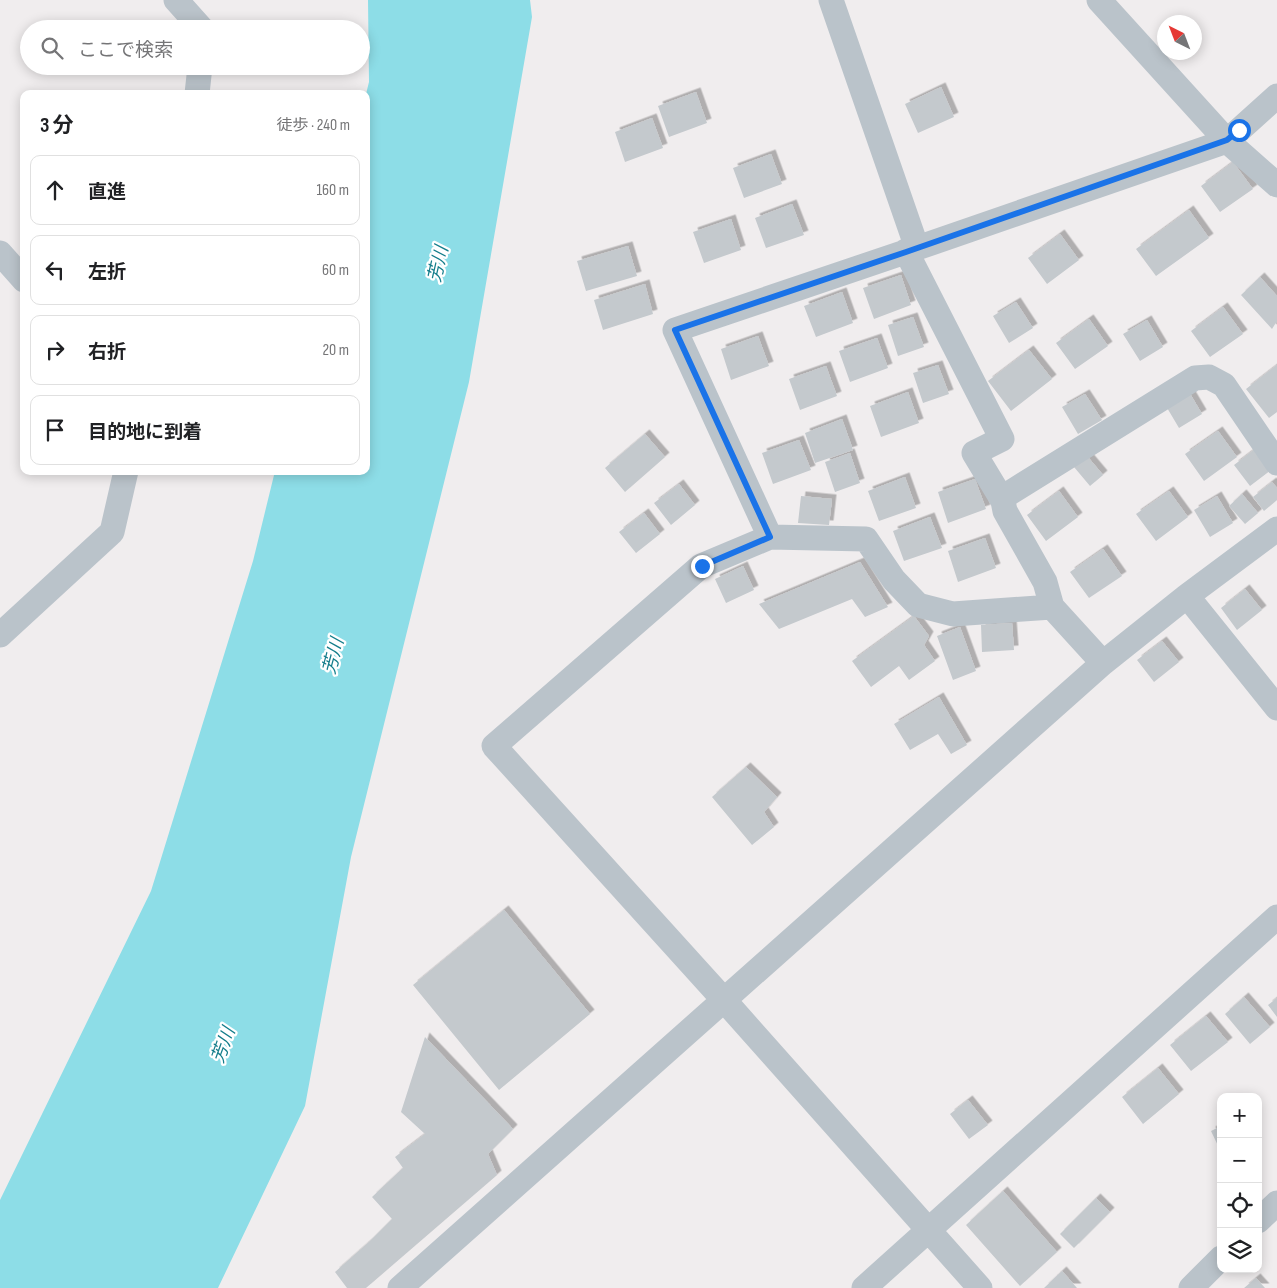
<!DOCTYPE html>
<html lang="ja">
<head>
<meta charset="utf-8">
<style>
  :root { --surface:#fff; --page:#f6f6f6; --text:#202124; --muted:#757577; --line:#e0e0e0 }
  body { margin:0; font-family:"Sofia Sans Condensed","Noto Sans JP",sans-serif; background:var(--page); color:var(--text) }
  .controls { position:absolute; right:15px; bottom:15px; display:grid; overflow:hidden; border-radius:10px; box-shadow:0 2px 12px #0003 }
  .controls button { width:45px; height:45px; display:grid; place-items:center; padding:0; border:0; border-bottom:1px solid var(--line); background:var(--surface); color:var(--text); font:25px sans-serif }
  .compass { position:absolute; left:1157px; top:15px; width:45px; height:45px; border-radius:50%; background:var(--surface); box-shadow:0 2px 12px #0003; rotate:318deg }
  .stop { position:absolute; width:15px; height:15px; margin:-11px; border:4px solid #1a73e8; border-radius:50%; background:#fff }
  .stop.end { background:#1a73e8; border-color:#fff; box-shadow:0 1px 5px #0008 }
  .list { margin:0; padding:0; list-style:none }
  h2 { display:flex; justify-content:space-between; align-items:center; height:65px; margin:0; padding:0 20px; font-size:21px }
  h2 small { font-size:16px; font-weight:400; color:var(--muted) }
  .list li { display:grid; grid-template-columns:32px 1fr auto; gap:15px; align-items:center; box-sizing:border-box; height:70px; margin:0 10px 10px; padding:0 10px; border:1px solid var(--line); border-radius:10px }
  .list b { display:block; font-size:19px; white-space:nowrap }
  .list em { font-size:16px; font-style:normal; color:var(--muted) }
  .icon { flex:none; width:28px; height:28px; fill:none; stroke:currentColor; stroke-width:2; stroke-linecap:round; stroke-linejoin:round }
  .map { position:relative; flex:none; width:1277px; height:1288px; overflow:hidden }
  .search { position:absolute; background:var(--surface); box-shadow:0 2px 12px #0003; left:20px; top:20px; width:350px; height:55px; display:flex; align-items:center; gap:12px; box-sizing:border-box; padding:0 18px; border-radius:28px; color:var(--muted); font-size:19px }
  .panel { position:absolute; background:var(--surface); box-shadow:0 2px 12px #0003; left:20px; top:90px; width:350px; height:385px; border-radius:10px }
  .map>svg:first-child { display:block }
</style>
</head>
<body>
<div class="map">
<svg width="1277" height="1288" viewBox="0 0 1277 1288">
  <defs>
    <filter id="shadow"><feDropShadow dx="4.5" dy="-4.5" stdDeviation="0" flood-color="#0004"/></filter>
  </defs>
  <rect width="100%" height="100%" fill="#f0edee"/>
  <!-- water -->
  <path fill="#8ddde7" d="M368,0H530L532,17L469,382L351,857L305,1106L218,1288H0V1200L151,891L253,561L275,471H366V94L369,82Z"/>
  <!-- building -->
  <path fill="#c4c9cd" filter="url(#shadow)" d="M941,87L954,117L918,133L905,104Z
    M696,92L707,123L669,137L658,106Z
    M652,118L663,148L625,162L615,132Z
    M771,154L782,184L744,198L733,168Z
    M1233,162L1253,189L1220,212L1201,186Z
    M792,204L804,235L766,248L755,218Z
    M1189,210L1209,238L1156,276L1136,249Z
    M731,219L741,250L704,263L693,232Z
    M1060,234L1079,260L1047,284L1028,258Z
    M628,246L637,276L586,291L577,261Z
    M901,275L911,305L874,319L863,288Z
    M1260,277L1277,296V321L1272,329L1241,295Z
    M645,284L653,314L603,330L594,300Z
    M842,292L853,323L816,337L804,306Z
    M1016,302L1033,328L1009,343L993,316Z
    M1223,307L1243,334L1210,357L1191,331Z
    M913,317L924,347L898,356L888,325Z
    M1089,319L1108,346L1075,369L1056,343Z
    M1147,320L1163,347L1140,361L1123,334Z
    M758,336L769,366L731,380L721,349Z
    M877,338L888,368L850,382L839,351Z
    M1029,350L1052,379L1011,411L988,381Z
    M938,365L949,394L923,403L913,373Z
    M1277,365V412L1269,418L1246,389Z
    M826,366L837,396L800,410L789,379Z
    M1186,387L1202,414L1179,428L1163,401Z
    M908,392L919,423L881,437L870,406Z
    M1085,394L1102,420L1078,434L1062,407Z
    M842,419L853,450L815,463L805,433Z
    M1218,431L1237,457L1204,481L1185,454Z
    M645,434L665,457L625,492L605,468Z
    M799,440L811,470L773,484L762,453Z
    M1259,446L1275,467L1250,486L1234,465Z
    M850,453L860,483L835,492L825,462Z
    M1087,456L1103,475L1090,486L1074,467Z
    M905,477L916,508L879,521L868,491Z
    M975,479L986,509L948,523L938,492Z
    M1272,482L1277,488V500L1264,511L1253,497Z
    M679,484L695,505L671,525L654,503Z
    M1059,491L1078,517L1046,541L1027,515Z
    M1169,491L1188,517L1156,541L1136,514Z
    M1242,494L1258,513L1245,524L1229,506Z
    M801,496L832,499L829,525L798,523Z
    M1217,496L1233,523L1210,537L1194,510Z
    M644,513L660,534L636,553L619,532Z
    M930,517L942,548L904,561L893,531Z
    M985,538L996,568L958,582L948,551Z
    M1103,549L1122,576L1089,598L1070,572Z
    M860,562L888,607L865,617L852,599L779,629L759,604Z
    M743,566L754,590L726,603L715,579Z
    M1245,589L1262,610L1237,630L1221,608Z
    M914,616L929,636L924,645L935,661L909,680L899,666L871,687L852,661Z
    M1012,623L1014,650L982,652L981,625Z
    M960,627L976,671L953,680L937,636Z
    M1162,641L1179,662L1154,682L1137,660Z
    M939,697L967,745L951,754L938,734L910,750L894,724Z
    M746,767L777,797L764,812L774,827L752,845L712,797Z
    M504,910L590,1014L499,1090L413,985Z
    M1244,997L1270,1027L1250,1044L1225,1014Z
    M1277,998V1017L1268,1005Z
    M1206,1016L1228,1042L1191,1071L1170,1045Z
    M425,1037L513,1129L488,1154L497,1175L366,1288H347L335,1272L369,1242L392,1219L372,1197L403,1168L395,1157L425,1134L401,1112Z
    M1158,1068L1179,1094L1143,1124L1122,1097Z
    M968,1100L988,1125L969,1139L950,1114Z
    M1221,1126V1152L1211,1131Z
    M1003,1191L1057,1252L1020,1286L966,1225Z
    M1096,1198L1110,1212L1074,1248L1060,1234Z
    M1062,1271L1077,1288H1044Z
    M1256,1278L1265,1288H1244Z"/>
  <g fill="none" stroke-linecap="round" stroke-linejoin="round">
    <!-- minor -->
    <path stroke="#bac3ca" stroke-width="25" d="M176,0L202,29
      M831,0L917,248
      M1099,0L1227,141L1277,185
      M197,94L200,66
      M906,251L1002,439L974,453L1003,501
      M0,253L24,280
      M770,537L701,566L494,746L724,1000L980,1288
      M1187,596L1277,708
      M1052,607L1045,582L1005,511L1003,501L1008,494L1195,378L1209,377L1224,385L1277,463
      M0,635L112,532L126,471
      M1103,663L1052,607L953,614L918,605L894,580L866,539L770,537L675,330L917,248L1227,141L1277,96
      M1258,1221L1277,1203
      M400,1288L1103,663L1187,596L1277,529
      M864,1288L1277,917
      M1191,1288L1221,1258"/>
  </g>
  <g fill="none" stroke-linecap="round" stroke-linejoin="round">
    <!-- route -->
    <path stroke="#1a73e8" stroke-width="6" d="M702,566L770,537L675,330L906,252L1227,140L1239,130"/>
  </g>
  <g text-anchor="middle" stroke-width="4.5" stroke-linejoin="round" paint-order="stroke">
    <!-- water labels -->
    <g font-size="18" font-style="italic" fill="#147d8b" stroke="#fff">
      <text transform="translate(438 264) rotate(-77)" y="6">芳川</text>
      <text transform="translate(333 656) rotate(-75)" y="6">芳川</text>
      <text transform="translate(223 1045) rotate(-70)" y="6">芳川</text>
    </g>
  </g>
</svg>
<div class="controls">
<button>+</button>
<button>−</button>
<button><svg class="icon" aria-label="locate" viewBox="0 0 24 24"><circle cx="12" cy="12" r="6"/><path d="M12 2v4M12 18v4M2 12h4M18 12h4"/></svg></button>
<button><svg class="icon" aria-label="layers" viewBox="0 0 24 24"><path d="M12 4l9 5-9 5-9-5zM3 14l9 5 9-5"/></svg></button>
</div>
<svg class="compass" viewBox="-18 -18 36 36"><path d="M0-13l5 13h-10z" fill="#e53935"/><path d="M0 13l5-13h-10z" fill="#757577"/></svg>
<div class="stop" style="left:1239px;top:130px"></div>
<div class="stop end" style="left:702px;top:566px"></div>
<div class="search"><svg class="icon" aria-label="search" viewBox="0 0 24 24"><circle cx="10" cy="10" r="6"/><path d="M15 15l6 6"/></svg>ここで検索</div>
<section class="panel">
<h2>3 分<small>徒歩 · 240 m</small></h2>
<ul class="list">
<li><svg class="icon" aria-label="ahead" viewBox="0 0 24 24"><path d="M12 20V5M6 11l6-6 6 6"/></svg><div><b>直進</b></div><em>160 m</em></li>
<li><svg class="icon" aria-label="left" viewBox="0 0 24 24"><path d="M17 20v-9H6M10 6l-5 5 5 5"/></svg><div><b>左折</b></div><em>60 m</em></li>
<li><svg class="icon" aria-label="right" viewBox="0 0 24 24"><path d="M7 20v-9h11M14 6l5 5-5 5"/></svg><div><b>右折</b></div><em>20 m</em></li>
<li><svg class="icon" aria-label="arrive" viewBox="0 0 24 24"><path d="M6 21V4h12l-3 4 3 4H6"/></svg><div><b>目的地に到着</b></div></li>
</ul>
</section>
</div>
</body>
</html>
